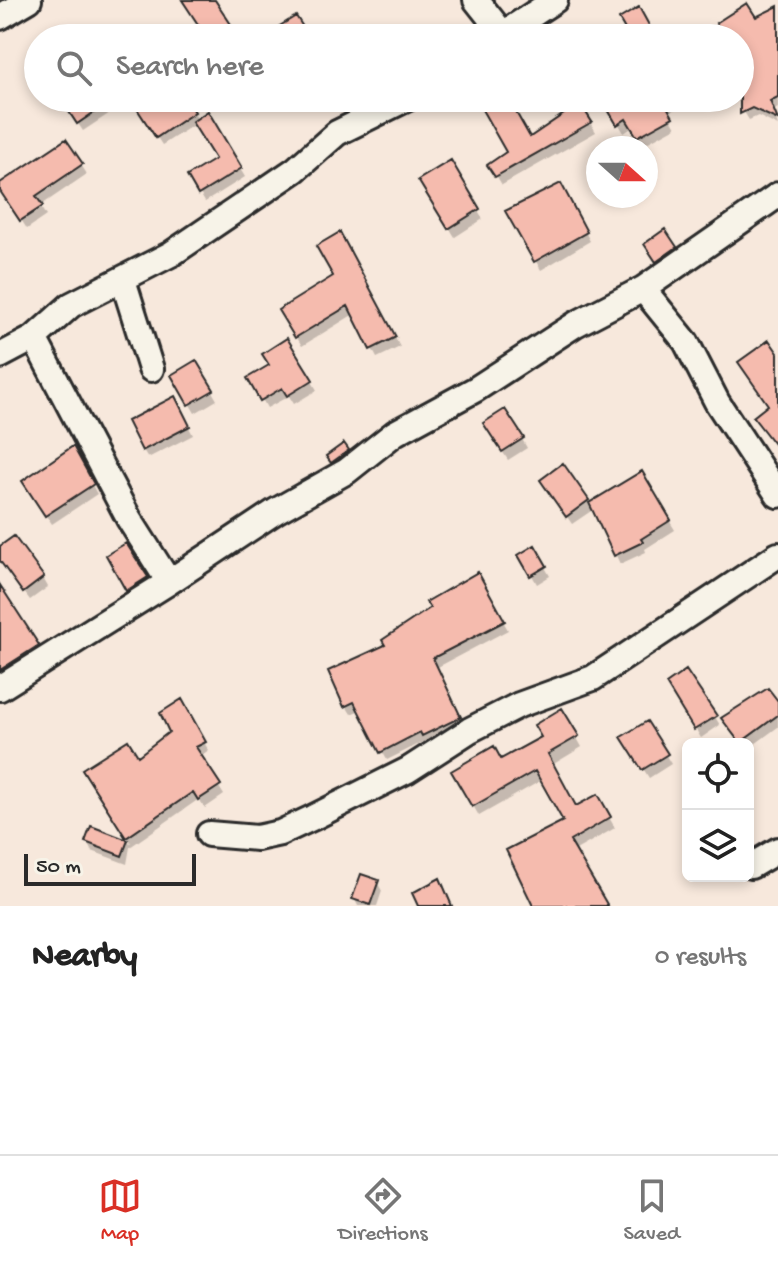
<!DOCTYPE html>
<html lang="en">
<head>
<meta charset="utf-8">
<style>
  :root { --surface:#fff; --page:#f2f2f2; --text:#222; --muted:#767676; --line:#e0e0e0; --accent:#d93025 }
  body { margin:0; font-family:"Gochi Hand",sans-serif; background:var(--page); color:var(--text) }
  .controls { position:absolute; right:24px; bottom:24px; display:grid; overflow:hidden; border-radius:12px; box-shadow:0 4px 12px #0003 }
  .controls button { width:72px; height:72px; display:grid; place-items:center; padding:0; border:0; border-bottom:2px solid var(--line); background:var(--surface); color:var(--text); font:40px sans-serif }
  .compass { position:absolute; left:586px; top:136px; width:72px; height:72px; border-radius:50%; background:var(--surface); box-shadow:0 4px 12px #0003; rotate:111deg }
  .scale { position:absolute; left:24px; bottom:20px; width:172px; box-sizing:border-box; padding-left:8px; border:4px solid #2b2b2b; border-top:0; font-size:22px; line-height:28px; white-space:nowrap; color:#2b2b2b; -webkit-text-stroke:6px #f7f3e8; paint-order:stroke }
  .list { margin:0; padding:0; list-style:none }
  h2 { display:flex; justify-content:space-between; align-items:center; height:104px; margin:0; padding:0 32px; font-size:34px }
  h2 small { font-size:26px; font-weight:400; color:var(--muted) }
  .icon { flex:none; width:44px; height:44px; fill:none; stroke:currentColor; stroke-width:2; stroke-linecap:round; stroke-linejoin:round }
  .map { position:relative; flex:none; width:778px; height:906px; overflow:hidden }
  .search { position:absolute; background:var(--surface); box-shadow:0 4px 12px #0003; left:24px; right:24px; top:24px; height:88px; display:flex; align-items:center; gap:20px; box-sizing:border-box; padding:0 28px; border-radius:44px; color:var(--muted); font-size:30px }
  .sheet { height:248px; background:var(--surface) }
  nav { display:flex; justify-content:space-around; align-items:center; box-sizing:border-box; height:112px; border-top:2px solid var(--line); background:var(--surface); font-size:22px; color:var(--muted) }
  nav a { display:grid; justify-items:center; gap:4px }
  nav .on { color:var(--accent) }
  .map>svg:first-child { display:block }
</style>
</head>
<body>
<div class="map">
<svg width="778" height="906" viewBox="0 0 778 906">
  <rect width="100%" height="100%" fill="#f7e8dc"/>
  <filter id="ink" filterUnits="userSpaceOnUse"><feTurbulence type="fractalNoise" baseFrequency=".0125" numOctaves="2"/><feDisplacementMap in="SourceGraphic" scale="16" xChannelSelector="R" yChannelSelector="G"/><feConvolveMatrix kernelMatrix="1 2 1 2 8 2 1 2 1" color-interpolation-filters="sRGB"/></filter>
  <g filter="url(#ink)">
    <!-- shadow -->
    <path fill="#0003" d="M778,8V108L773,111L778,126L758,116L749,120L744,112L737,98L740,38H728Z
      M61,98H118L122,105L83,131Z
      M140,98H184L198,120L207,114L245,177L205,202L190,177L217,160L195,124L162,145L140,111Z
      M503,98L529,139L580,106L596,132L502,185L490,165L509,153Z
      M629,98H694L668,113L676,127L643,145L633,127L624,133L610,109Z
      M66,142L87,174L40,206L46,216L27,229L0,186Z
      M451,163L483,219L455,237L420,180Z
      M560,186L590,241L541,270L507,212Z
      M339,235L400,347L377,358L354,314L302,346L281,311L336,277Z
      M675,248L680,257L662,269L652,254Z
      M287,340L317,390L294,404L289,396L267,408L250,378L271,366Z
      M195,362L217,400L195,413L173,376Z
      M179,408L193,435L148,458L143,450Z
      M490,433L522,439L527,448L508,460Z
      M343,446L350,455L334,466L328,457Z
      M72,449L97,494L52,524L30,490Z
      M563,466L590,505L641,474L675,530L645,549L646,552L620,564L594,509L572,524L548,489Z
      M126,546L152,587L133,599L108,556Z
      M0,548L43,578L48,587L30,600L0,560Z
      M534,548L550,576L537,584L521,556Z
      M477,575L508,630L436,668L464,727L429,744L425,741L387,760L360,710L351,714L346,706L388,646Z
      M0,595L45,659L12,681L0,663Z
      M669,685L715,717L720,725L701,738Z
      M181,702L209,751L200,757L224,795L205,808L199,799L130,847L127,864L92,851L87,842L93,828L131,843L85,769L137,759L172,732Z
      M778,705V727L748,749V744H741L729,727Z
      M561,710L582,747L552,765L576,809L597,796L615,828L574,851L605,906H535L566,822L542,780L479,816L454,772L500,762L544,738Z
      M647,724L671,764L649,778L624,738Z
      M377,882L382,891L377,906H358L354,898Z"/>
    <!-- building -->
    <path fill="#f5bbae" stroke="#2b2b2b" stroke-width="2" d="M182,0H215L240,38H207Z
      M747,3L756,17L778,6V97L770,101L778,120L752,108L740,114V38H726L716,23Z
      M639,7L656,38H630L619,19Z
      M296,16L310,38H260Z
      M60,98H115L77,124Z
      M130,98H186L195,112L156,138Z
      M499,98H508L530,137L580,103L592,122L495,177L487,165L506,152L481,108Z
      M615,98H662L673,117L637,137L626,119L617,125L607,108L617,102Z
      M208,111L242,168L198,195L187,176L215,159L192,122Z
      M66,139L83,164L36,196L43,206L20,221L0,191V183Z
      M451,160L480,209L448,229L418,180Z
      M561,183L587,232L534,262L505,211Z
      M665,229L677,247L656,262L644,244Z
      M340,232L396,337L370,350L348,306L295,338L278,310L333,276L316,246Z
      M287,338L313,380L287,396L282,388L260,401L247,378L269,365L262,354Z
      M769,340L778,353V449L753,417L768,405L738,362Z
      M196,360L214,390L188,405L171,375Z
      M175,396L190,426L142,451L127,421Z
      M505,409L524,438L502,452L483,423Z
      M344,443L349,450L331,463L326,456Z
      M73,446L94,484L45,516L22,481Z
      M563,463L589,500L566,517L540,480Z
      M642,471L671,520L641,539L643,542L614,556L589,503Z
      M14,536L44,577L23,593L0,561V546Z
      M126,543L148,577L126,591L106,555Z
      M535,545L547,566L530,576L518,555Z
      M478,572L505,621L433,658L461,717L422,736L420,732L380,753L354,702L344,707L328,671L385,645L382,640L430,608L426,602Z
      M0,585L39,645L0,670Z
      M686,670L717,716L694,730L666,684Z
      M768,688L778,701V715L740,743L721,718Z
      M182,699L206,742L196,747L221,785L198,800L193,792L126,838L82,769L128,740L138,756L169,732L160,713Z
      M562,708L579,736L548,754L576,806L598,794L611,817L570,841L608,906H533L506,850L563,821L535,771L472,807L451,771L494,746L501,759L541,737L534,725Z
      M647,721L668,754L642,770L621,737Z
      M91,826L128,840L122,856L85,842Z
      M361,874L379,880L370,905L352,899Z
      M440,878L452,906H418L412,893Z"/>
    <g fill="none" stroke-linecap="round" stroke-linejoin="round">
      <!-- minor casing -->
      <g stroke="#2b2b2b" stroke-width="30">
        <path id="minor" d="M476,0L503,34L555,0
          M0,17L29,0
          M123,280L151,369
          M643,289L686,342L717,402L778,495
          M34,338L129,519L169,582L276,511L347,471L395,433L476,389L576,324L643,289L778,195
          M0,356L34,338L71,305L171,254L295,170L337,133L408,98
          M0,688L169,582
          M209,834L257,838L280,833L312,818L408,770L470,730L519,705L593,678L778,555
          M751,866L778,850"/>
      </g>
      <!-- minor -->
      <use href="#minor" stroke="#f7f3e8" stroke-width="24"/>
    </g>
  </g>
</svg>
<div class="controls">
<button><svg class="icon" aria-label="locate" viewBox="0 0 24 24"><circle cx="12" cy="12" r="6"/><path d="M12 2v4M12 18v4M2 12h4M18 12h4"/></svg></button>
<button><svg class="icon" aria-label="layers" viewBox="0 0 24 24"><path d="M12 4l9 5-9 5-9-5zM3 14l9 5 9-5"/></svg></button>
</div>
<svg class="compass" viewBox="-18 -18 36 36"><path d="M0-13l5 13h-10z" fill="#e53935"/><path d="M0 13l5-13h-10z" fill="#767676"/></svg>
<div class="scale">50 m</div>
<div class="search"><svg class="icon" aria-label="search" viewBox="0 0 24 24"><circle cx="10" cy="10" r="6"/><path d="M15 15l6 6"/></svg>Search here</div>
</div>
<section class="sheet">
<h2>Nearby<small>0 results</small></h2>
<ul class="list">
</ul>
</section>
<nav>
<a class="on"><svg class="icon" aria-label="map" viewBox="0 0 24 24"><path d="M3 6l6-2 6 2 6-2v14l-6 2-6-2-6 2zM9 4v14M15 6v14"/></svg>Map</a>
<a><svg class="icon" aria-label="directions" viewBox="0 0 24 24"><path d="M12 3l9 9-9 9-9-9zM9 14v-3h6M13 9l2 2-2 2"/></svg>Directions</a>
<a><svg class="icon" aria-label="saved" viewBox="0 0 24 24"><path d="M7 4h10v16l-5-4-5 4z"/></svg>Saved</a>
</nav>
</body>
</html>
